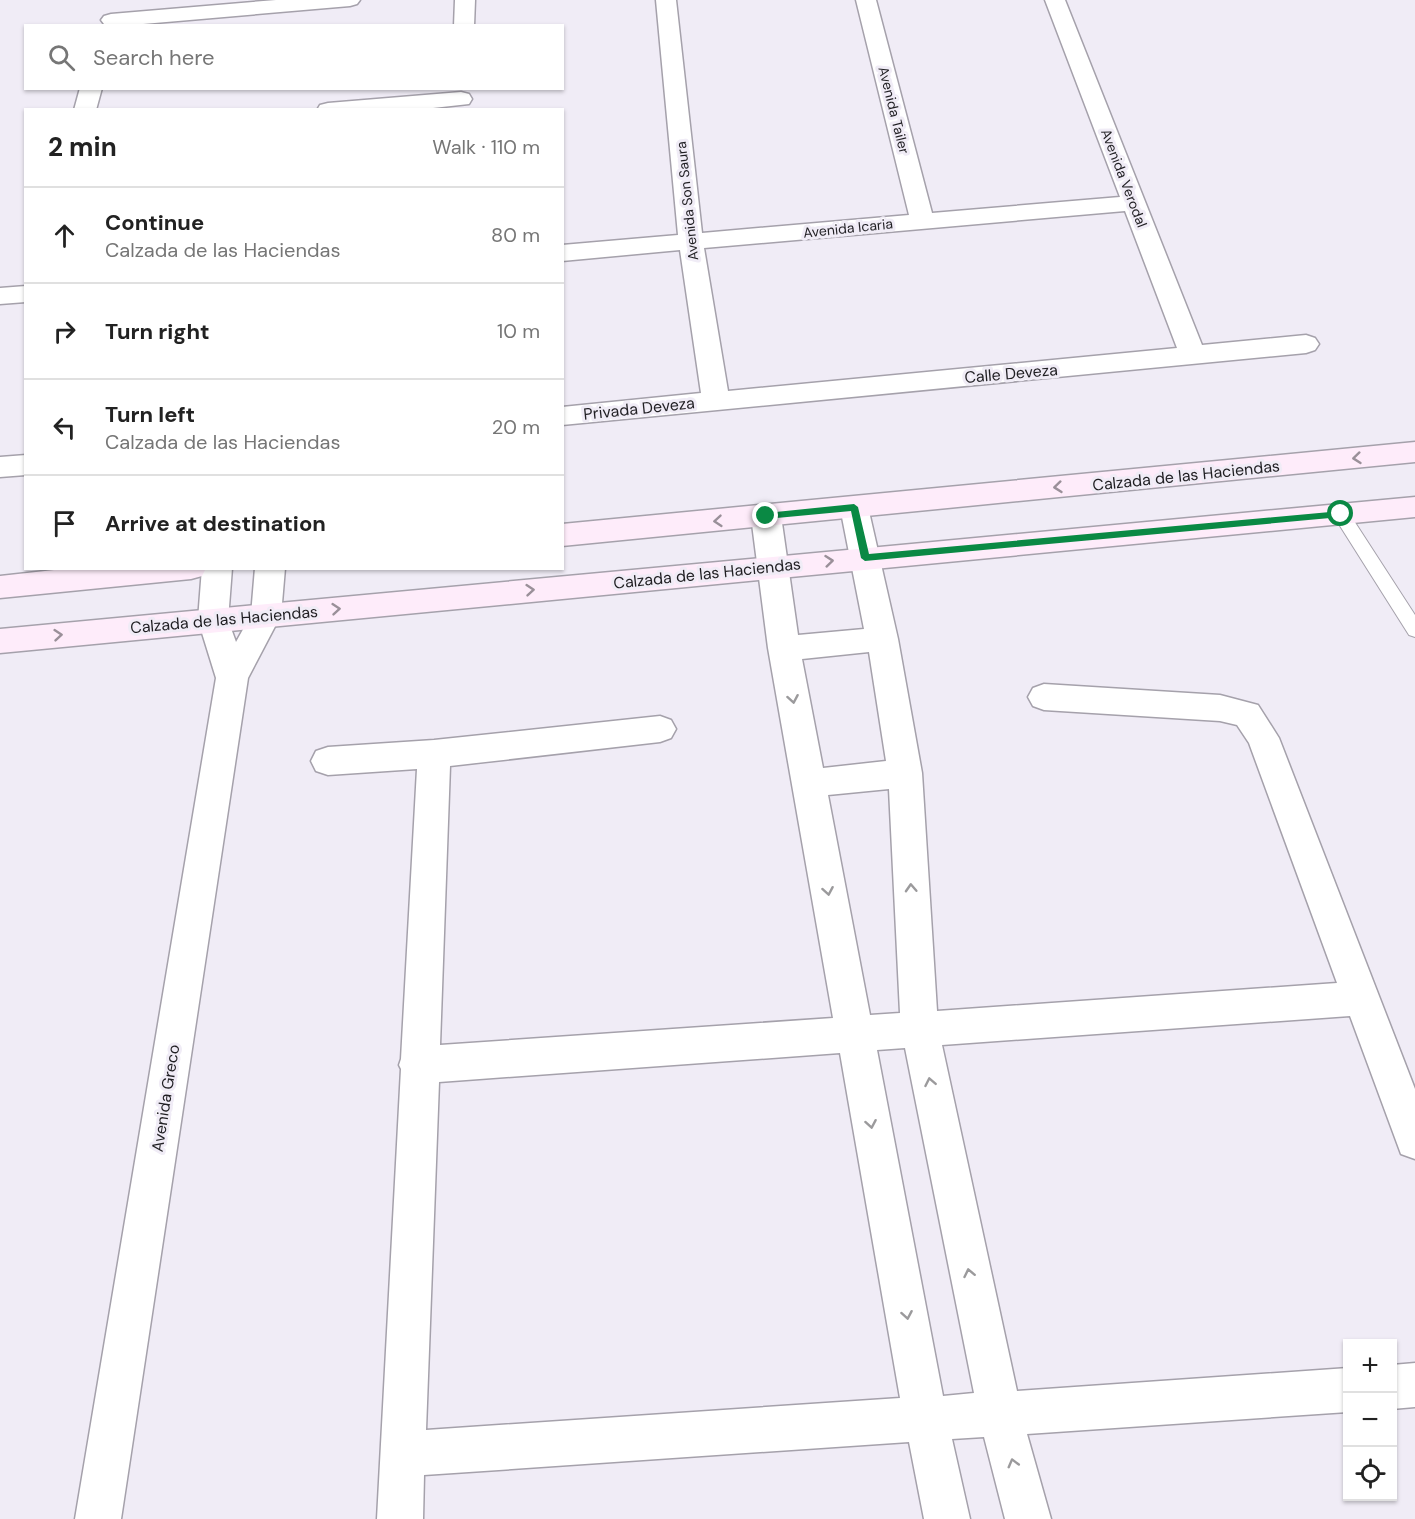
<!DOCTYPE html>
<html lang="en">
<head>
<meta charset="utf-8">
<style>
  :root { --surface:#fff; --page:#f2f2f2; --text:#222; --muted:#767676; --line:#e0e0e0 }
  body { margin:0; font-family:"DM Sans",sans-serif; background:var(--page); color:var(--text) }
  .controls { position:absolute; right:18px; bottom:18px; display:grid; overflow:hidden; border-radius:0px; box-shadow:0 2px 4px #0004 }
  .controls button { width:54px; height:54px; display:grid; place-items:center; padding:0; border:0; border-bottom:2px solid var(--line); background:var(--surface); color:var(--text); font:30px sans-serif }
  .stop { position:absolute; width:18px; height:18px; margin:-14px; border:4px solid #0a8944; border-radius:50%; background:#fff }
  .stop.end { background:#0a8944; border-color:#fff; box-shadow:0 2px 6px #0008 }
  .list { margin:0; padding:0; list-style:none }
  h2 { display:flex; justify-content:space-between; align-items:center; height:78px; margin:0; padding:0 24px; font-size:26px }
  h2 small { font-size:20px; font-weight:400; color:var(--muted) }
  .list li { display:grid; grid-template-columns:39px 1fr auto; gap:18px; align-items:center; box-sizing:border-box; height:96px; padding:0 24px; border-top:2px solid var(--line) }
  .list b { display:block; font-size:22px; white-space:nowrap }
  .list p { margin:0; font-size:20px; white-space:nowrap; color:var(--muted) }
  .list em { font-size:20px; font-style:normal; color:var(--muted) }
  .icon { flex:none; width:33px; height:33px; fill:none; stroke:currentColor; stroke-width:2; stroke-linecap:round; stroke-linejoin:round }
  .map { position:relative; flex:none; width:1415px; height:1519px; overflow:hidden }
  .search { position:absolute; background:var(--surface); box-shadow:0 2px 4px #0004; left:24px; top:24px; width:540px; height:66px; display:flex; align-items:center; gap:15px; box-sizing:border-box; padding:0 21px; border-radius:0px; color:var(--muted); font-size:22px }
  .panel { position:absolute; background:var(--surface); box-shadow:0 2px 4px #0004; left:24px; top:108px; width:540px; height:462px; border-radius:0px }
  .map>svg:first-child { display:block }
</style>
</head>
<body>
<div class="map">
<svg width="1415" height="1519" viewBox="0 0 1415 1519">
  <rect width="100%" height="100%" fill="#f0ecf6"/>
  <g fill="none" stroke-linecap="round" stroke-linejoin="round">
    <!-- lane casing -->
    <g stroke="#a5a1ab" stroke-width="2">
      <path id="lane" d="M1341,508L1347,510L1415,615V637L1409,635L1335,518L1332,514Z"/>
    </g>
    <!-- street casing -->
    <g stroke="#a5a1ab" stroke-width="3">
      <path id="street" d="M276,0H360L357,4L350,6L120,26L104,24L101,20L104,16L111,14Z
        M455,0H475L474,26H454Z
        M656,0H676L702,233L909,215L856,0H876L932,213L1120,197L1045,0H1065L1202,345L1306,335L1315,338L1319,344L1315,350L1306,353L562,425V407L701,393L680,250L562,261V245L678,235ZM1125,211L1177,348L728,391L704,248Z
        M80,88H102L96,110H74Z
        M461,92L469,94L472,99L469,104L415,110H317L320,105L328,103Z
        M26,286V302L0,304V288Z
        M26,455V475L0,477V457Z
        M854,497L864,500L868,507L898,639L922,773L937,1011L1337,983L1249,743L1237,725L1220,721L1044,710L1033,706L1028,697L1033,688L1044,684L1220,695L1258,705L1279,738L1415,1089V1159L1401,1154L1350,1016L942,1045L1017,1391L1348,1368V1412L1027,1434L1051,1519H1005L984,1437L952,1439L970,1519H924L909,1442L424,1475L423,1519H377L401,1069L399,1065L401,1059L417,769L328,775L316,771L311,761L316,751L328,747L434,740L660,716L671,720L676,729L671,738L660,742L450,766L440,1045L833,1018L768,648L751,516L756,509L766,505L776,509L781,516L798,635L864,629L840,507L844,500ZM869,652L886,761L823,768L802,659ZM889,789L900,1013L870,1015L828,795ZM905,1048L974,1393L943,1396L877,1050ZM840,1053L900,1398L426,1430L439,1082Z
        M202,568H232L228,620L236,642L251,615L255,568H285L281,615L248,678L121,1519H75L216,678L198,620Z
        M1415,1363V1407L1392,1409V1365Z"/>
    </g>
    <!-- secondary casing -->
    <g stroke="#a5a1ab" stroke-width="3">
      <path id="secondary" d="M1415,442V462L562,546V524Z
        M1415,497V517L0,653V629Z
        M72,568H206L202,576L191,579L0,598V576Z"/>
    </g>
    <!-- lane -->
    <use href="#lane" fill="#fff" fill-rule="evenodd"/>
    <!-- street -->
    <use href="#street" fill="#fff" fill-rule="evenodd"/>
    <!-- secondary -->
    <use href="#secondary" fill="#feecfa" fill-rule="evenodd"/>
  </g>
  <!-- one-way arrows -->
  <defs><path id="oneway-chevron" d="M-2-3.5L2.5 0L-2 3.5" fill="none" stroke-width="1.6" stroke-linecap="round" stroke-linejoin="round" transform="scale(1.5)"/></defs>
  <g stroke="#9a9099">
    <use href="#oneway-chevron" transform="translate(1357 458) rotate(174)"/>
    <use href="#oneway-chevron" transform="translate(1058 487) rotate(174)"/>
    <use href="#oneway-chevron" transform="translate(718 521) rotate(175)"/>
    <use href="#oneway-chevron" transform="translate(829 561) rotate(-6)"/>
    <use href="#oneway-chevron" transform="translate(530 590) rotate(-5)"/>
    <use href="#oneway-chevron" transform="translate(336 609) rotate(-5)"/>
    <use href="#oneway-chevron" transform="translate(58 635) rotate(-5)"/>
  </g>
  <g stroke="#9b9a9c">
    <use href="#oneway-chevron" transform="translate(793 699) rotate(80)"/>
    <use href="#oneway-chevron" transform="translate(911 888) rotate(-93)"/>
    <use href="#oneway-chevron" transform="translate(828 891) rotate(80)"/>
    <use href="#oneway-chevron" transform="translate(930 1082) rotate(-101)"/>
    <use href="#oneway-chevron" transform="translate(871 1124) rotate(80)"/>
    <use href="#oneway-chevron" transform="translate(969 1273) rotate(-102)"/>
    <use href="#oneway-chevron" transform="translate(907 1315) rotate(80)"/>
    <use href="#oneway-chevron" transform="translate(1013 1463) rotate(-105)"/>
  </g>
  <!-- route -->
  <path fill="#0a8944" d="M854,504L858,507L869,554L1341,511L1345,514L1341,517L865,561L861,558L851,511L766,519L762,516L766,513Z"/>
  <g text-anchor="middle" stroke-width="6" stroke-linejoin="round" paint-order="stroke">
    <!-- far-street labels -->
    <g font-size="14" fill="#201f23" stroke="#f0ecf6">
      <text transform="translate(894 110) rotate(76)" y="5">Avenida Tailer</text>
      <text transform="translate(1124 178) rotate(69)" y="5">Avenida Verodal</text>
      <text transform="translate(687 201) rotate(-96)" y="5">Avenida Son Saura</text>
      <text transform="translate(848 228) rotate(-6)" y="5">Avenida Icaria</text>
    </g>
    <!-- street labels -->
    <g font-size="16" fill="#201f23" stroke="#f0ecf6">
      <text transform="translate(1011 373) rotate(-5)" y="6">Calle Deveza</text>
      <text transform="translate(639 408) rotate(-6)" y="6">Privada Deveza</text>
      <text transform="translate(1186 475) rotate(-6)" y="6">Calzada de las Haciendas</text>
      <text transform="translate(707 573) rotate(-6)" y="6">Calzada de las Haciendas</text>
      <text transform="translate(224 619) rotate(-5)" y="6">Calzada de las Haciendas</text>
      <text transform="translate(165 1098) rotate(-81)" y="6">Avenida Greco</text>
    </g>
  </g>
</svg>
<div class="controls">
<button>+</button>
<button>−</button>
<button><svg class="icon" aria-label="locate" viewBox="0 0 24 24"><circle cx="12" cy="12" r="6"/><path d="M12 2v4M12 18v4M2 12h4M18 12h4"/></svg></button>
</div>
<div class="stop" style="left:1341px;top:514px"></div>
<div class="stop end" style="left:766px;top:516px"></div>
<div class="search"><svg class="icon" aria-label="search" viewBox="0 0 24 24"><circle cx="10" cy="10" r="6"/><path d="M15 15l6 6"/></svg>Search here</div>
<section class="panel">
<h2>2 min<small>Walk · 110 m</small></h2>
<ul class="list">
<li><svg class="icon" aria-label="ahead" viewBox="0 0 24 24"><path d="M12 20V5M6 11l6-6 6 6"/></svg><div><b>Continue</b><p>Calzada de las Haciendas</p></div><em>80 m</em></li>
<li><svg class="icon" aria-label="right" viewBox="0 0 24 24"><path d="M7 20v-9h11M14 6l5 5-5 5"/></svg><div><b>Turn right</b></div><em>10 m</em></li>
<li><svg class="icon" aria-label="left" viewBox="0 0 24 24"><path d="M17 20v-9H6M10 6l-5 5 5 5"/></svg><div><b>Turn left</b><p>Calzada de las Haciendas</p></div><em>20 m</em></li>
<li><svg class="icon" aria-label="arrive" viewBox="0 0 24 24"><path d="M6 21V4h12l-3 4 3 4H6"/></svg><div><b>Arrive at destination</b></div></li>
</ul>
</section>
</div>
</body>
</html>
